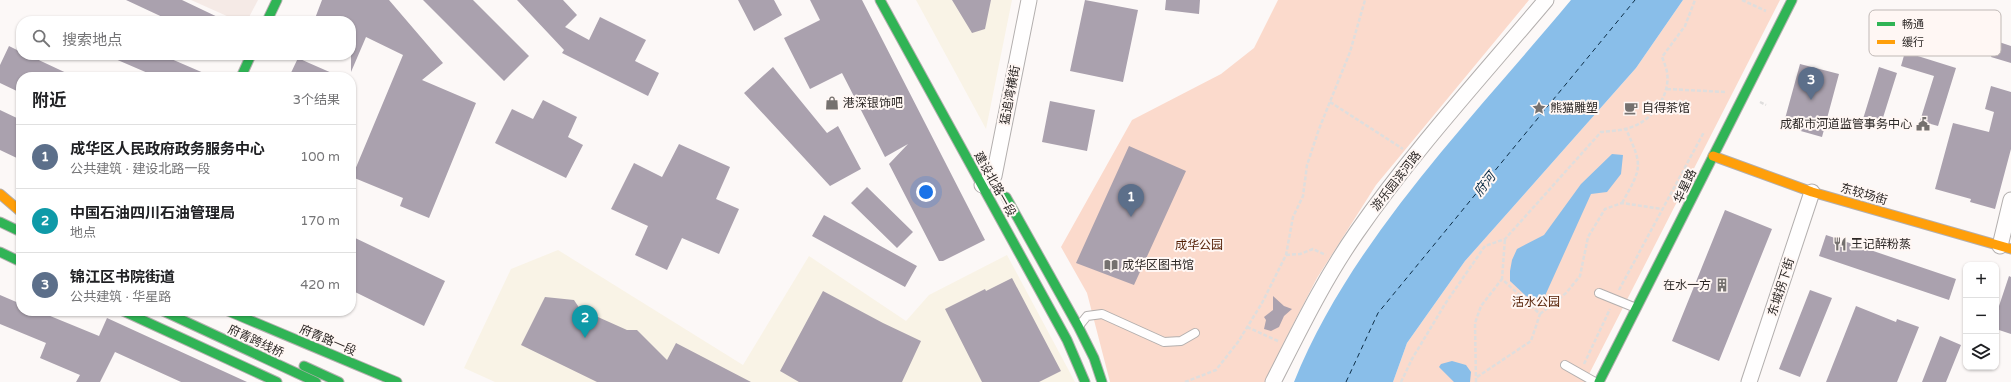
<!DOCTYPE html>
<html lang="zh">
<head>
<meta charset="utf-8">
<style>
  :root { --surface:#fff; --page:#f2f2f2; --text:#202124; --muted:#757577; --line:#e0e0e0; --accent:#b45309 }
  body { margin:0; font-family:"Varela Round","Noto Sans SC",sans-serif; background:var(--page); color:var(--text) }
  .controls { position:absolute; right:12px; bottom:12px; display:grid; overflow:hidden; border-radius:8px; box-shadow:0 1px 3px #0004 }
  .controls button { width:36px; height:36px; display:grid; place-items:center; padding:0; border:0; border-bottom:1px solid var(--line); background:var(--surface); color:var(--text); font:20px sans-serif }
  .you { position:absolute; left:926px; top:192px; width:14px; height:14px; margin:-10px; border:3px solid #fff; border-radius:50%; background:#1a73e8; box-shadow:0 0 0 6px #1a73e833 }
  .badge { display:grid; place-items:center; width:26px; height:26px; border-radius:50%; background:var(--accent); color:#fff; font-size:13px; font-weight:700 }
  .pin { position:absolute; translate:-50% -33px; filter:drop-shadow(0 1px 2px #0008) }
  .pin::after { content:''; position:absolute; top:21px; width:14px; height:12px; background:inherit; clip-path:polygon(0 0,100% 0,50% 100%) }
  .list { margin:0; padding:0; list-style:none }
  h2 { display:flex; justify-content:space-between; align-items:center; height:52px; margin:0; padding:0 16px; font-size:17px }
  h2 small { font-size:13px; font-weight:400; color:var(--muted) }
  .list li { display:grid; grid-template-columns:26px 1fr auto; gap:12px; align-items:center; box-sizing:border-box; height:64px; padding:0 16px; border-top:1px solid var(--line) }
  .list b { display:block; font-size:15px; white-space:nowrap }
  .list p { margin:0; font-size:13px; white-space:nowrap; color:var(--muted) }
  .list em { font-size:13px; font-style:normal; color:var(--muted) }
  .icon { flex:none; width:22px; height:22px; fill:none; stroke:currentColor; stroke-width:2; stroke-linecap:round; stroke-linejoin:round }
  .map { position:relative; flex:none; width:2011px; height:382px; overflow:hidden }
  .search { position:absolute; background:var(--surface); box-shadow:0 1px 3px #0004; left:16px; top:16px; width:340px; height:44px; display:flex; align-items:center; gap:10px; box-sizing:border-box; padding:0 14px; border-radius:16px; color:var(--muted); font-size:15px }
  .panel { position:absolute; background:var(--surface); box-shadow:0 1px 3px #0004; left:16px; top:72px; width:340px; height:244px; border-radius:16px }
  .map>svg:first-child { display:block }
</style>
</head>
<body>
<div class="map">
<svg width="2011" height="382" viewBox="0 0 2011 382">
  <rect width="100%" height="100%" fill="#fcf8f7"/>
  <!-- commercial -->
  <path fill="#f9f3e6" d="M916,0H1012L986,129Z
    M558,250L743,365L809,256L906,321L929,295L1007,255L1075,382H495L464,368L511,269Z"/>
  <!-- built -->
  <path fill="#f5eae6" d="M191,0H258L247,21H238Z"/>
  <!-- green -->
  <path fill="#fbdacc" d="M1278,0H1529L1376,185L1317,278L1284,342L1266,382H1110L1087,293L1061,247L1132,120L1221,74L1254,48Z
    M1683,0H1780L1585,382H1393L1407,343L1465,261L1636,68Z"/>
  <!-- water -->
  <path fill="#89bee9" d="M1571,0H1683L1636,68L1465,261L1407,343L1393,382H1294C1352,238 1473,118 1571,0Z
    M1612,154L1623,155L1621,174L1607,192L1591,194L1544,298L1534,300L1526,296L1510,281V271L1512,260L1517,249L1544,235L1581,184Z
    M1452,361L1466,365L1471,372L1470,382H1454L1439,367L1441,364Z"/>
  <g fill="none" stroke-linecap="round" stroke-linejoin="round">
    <!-- ferry -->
    <path stroke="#0d2e47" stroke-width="1" stroke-dasharray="5 4" stroke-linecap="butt" d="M1346,382L1378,313L1635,0"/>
  </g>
  <!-- building -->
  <path fill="#aaa1ae" d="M126,0H182L226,21H171Z
    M322,0H389L443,63L422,80L476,103L429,218L400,206L403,198L352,177L403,55L366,37L351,72V21H314Z
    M423,0H473L529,56L504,81Z
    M517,0H563L577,15L565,27L589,40L600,17L646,40L635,61L659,73L648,96L562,53L564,50Z
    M738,0H774L782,15L754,31Z
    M810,0H862L985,240L943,261H939L889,164L908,144L885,157L842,73L810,89L784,38L820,20Z
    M952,0H991L985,29L972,33Z
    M1085,0L1138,10L1123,82L1070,71Z
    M1166,0H1200L1199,14L1165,10Z
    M1996,41L2011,46V63L1991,57Z
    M9,46L21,52V55H28L75,77H21V93L0,83V65Z
    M1905,52L1956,68L1938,126L1920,121L1934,76L1901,66Z
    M106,55H162L213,77H157Z
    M298,58L309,63L341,77H289Z
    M1800,64L1839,74L1822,137L1783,126Z
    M773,67L827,133L838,126L861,169L830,186L744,93Z
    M1879,67L1897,73L1881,124L1863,119Z
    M1991,86L2011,92V149L1995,209L1970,202L1971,199L1935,189L1953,123L1989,132L1994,112L1985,109Z
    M543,100L577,117L568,137L583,145L566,178L495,143L512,109L533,119Z
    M1050,101L1095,110L1087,151L1042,142Z
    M0,110L21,120V160L0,150Z
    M679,144L730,167L716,199L739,209L719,254L682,238L667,270L635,255L648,226L611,209L634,163L662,177Z
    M1129,146L1186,171L1134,285L1076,263Z
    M867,187L913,232L897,248L851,203Z
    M1725,210L1772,229L1719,361L1672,341Z
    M824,215L917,266L905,287L812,236Z
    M1826,235L1956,279L1949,300L1819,256Z
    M351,236L445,281L424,326L351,290Z
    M2009,276L2011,277V334L1996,329V315Z
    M1012,278L1061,371L1039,382H982L945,309L985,289L986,291Z
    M1810,290L1832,298L1800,377L1779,369Z
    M823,291L883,323L921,341L902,382H799L780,371Z
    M0,295L21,304V311H38L99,336L107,318L247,382H181L115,352L100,382H76L80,375L40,358L46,343L0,324Z
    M1273,296L1284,306L1292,309L1284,316L1279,327L1271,331L1264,329L1266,320L1264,317L1273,310Z
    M545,297L574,300L580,309L627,330H637L667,360L676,343L751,382H597L521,345Z
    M1856,306L1896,322L1897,319L1919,327L1897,382H1826Z
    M1940,336L1961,345L1946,382H1922Z"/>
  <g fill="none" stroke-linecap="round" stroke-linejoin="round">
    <!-- lane casing -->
    <g stroke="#b3afae" stroke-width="10">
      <path id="lane" d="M1599,293L1636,308
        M1079,326L1087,316L1102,314L1164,342L1181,341L1195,333
        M1565,365L1595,382"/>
    </g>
    <!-- street casing -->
    <g stroke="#b3afae" stroke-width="17">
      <path id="street" d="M982,185L994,176L1029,0
        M2000,246L2011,200
        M1273,382C1299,331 1324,279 1357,232C1414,150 1482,76 1546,0
        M1749,382L1812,192"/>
    </g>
    <!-- fast casing -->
    <g stroke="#b3afae" stroke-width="11">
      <path id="fast" d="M880,0L1067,340L1085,382
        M267,21L277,0
        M241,77L251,55
        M1006,197L1078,326L1094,358L1102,382
        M0,222L21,232
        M0,252L21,262
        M123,311L277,382
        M163,311L316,382
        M228,311L397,382
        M304,366L339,382
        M1599,382L1792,0"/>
    </g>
    <!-- slow casing -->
    <g stroke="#b3afae" stroke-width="11">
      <path id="slow" d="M1713,156L1812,192L2011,249
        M0,194L21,212"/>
    </g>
    <!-- path -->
    <path stroke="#dfdedd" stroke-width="2.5" stroke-dasharray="4 2" stroke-linecap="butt" d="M1742,0L1766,11
      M1667,89L1725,92
      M1330,102L1403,149
      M1760,102L1766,105
      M1622,203C1642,167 1643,167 1626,129
      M1286,255L1300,254L1313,249L1326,255
      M1619,290L1704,132
      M1540,314L1566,293L1580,276L1588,237L1605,209L1622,203L1662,209
      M1247,327L1278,341
      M1584,364L1610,309
      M1477,377L1531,341L1540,314L1502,279L1505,239
      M1185,382L1216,370L1238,342L1262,303L1286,255L1293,217L1303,196L1307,165L1319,129L1350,52L1365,0
      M1401,382L1412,359L1445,304L1485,246L1505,239L1601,132C1609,131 1617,131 1625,129C1650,124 1671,97 1667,72C1666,67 1664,62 1662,57L1685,26L1695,0
      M1476,382L1475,323L1481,306L1502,279"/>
    <!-- lane -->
    <use href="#lane" stroke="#fffefe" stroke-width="8"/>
    <!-- street -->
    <use href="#street" stroke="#fffefe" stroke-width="15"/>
    <!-- fast -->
    <use href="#fast" stroke="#30b455" stroke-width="9"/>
    <!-- slow -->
    <use href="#slow" stroke="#ff9f0a" stroke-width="9"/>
  </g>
  <!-- icons -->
  <defs>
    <g id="shop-bare" transform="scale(1.08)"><path d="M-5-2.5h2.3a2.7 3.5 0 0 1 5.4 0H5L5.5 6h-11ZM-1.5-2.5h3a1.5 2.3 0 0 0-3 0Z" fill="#75716f" stroke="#fff7f4" stroke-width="2.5" paint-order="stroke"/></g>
    <g id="sight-bare" transform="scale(1.08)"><path d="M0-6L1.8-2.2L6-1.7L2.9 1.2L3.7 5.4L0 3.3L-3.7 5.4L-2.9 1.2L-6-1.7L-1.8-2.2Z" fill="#75716f" stroke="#fff7f4" stroke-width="2.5" paint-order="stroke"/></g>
    <g id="cafe-bare" transform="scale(1.08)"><path d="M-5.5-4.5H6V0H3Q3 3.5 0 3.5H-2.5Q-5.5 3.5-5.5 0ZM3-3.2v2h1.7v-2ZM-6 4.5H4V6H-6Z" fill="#75716f" stroke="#fff7f4" stroke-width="2.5" paint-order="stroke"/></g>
    <g id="civic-bare" transform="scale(1.08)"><path d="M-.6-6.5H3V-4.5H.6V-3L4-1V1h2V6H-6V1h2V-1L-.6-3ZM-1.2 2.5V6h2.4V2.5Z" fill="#75716f" stroke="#fff7f4" stroke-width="2.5" paint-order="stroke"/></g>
    <g id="restaurant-bare" transform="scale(1.08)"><path d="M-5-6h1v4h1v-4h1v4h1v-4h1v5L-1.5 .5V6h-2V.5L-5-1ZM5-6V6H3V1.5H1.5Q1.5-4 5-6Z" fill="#75716f" stroke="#fff7f4" stroke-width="2.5" paint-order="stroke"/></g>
    <g id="library-bare" transform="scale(1.08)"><path d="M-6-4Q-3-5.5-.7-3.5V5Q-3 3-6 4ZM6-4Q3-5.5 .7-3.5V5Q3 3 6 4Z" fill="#75716f" stroke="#fff7f4" stroke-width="2.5" paint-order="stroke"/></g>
    <g id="building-bare" transform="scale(1.08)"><path d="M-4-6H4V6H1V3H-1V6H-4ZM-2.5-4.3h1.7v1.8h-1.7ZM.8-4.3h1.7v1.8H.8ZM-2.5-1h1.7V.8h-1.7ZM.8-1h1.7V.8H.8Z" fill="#75716f" stroke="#fff7f4" stroke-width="2.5" paint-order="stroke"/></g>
  </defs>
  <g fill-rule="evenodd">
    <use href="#shop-bare" x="832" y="103"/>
    <use href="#sight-bare" x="1539" y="108"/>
    <use href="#cafe-bare" x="1631" y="108"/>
    <use href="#civic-bare" x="1923" y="124"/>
    <use href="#restaurant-bare" x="1840" y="244"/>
    <use href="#library-bare" x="1111" y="265"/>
    <use href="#building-bare" x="1722" y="285"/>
  </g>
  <g text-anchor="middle" stroke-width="4" stroke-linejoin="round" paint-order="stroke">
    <!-- street labels -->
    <g font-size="12" fill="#2d2826" stroke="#fff7f4">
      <text transform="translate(1010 95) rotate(-79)" y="4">猛追湾横街</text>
      <text transform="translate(1396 181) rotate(-52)" y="4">游乐园滨河路</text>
      <text transform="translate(995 184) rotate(61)" y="4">建设北路一段</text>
      <text transform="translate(1685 186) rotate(-65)" y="4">华星路</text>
      <text transform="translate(1864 194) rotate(16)" y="4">东较场街</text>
      <text transform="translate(1781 287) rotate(-72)" y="4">东城拐下街</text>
      <text transform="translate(328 340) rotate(23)" y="4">府青路一段</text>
      <text transform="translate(256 341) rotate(25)" y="4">府青跨线桥</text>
    </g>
    <!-- poi labels -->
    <g font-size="12" fill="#2d2826" stroke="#fff7f4" text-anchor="start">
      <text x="843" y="107">港深银饰吧</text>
      <text x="1550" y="112">熊猫雕塑</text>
      <text x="1642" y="112">自得茶馆</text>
      <text x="1912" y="128" text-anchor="end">成都市河道监管事务中心</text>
      <text x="1851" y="248">王记醉粉蒸</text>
      <text x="1122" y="269">成华区图书馆</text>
      <text x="1711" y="289" text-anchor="end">在水一方</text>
    </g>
    <!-- park labels -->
    <g font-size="12" fill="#521c00" stroke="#fff7f4">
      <text x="1199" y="249">成华公园</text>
      <text x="1536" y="306">活水公园</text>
    </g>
    <!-- water labels -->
    <g font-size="13" font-style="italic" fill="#0d2e47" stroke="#fff7f4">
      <text transform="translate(1484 184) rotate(-52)" y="5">府河</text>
    </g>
  </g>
  <!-- legend -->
  <rect x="1869" y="10" width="132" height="46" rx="6" fill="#fff7f4" stroke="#c0b9b6" stroke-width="1"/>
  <rect x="1877" y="22" width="18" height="4" fill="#30b455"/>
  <rect x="1877" y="40" width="18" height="4" fill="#ff9f0a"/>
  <g font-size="11" fill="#2d2826">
    <text x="1902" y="28">畅通</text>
    <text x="1902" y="46">缓行</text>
  </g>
</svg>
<div class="controls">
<button>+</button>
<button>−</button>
<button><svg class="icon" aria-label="layers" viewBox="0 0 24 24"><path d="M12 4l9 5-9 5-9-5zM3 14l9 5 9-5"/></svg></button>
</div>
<div class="you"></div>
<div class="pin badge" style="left:1131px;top:217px;background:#5c6f8a">1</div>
<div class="pin badge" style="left:585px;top:338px;background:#0f9aa8">2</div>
<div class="pin badge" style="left:1811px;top:100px;background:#5c6f8a">3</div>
<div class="search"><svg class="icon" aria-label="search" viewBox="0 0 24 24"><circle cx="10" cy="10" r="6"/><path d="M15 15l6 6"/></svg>搜索地点</div>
<section class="panel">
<h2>附近<small>3个结果</small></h2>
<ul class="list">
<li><span class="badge" style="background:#5c6f8a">1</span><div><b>成华区人民政府政务服务中心</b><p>公共建筑 · 建设北路一段</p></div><em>100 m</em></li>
<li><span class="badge" style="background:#0f9aa8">2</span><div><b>中国石油四川石油管理局</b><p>地点</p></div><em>170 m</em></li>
<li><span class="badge" style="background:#5c6f8a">3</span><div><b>锦江区书院街道</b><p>公共建筑 · 华星路</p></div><em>420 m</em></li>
</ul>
</section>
</div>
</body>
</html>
